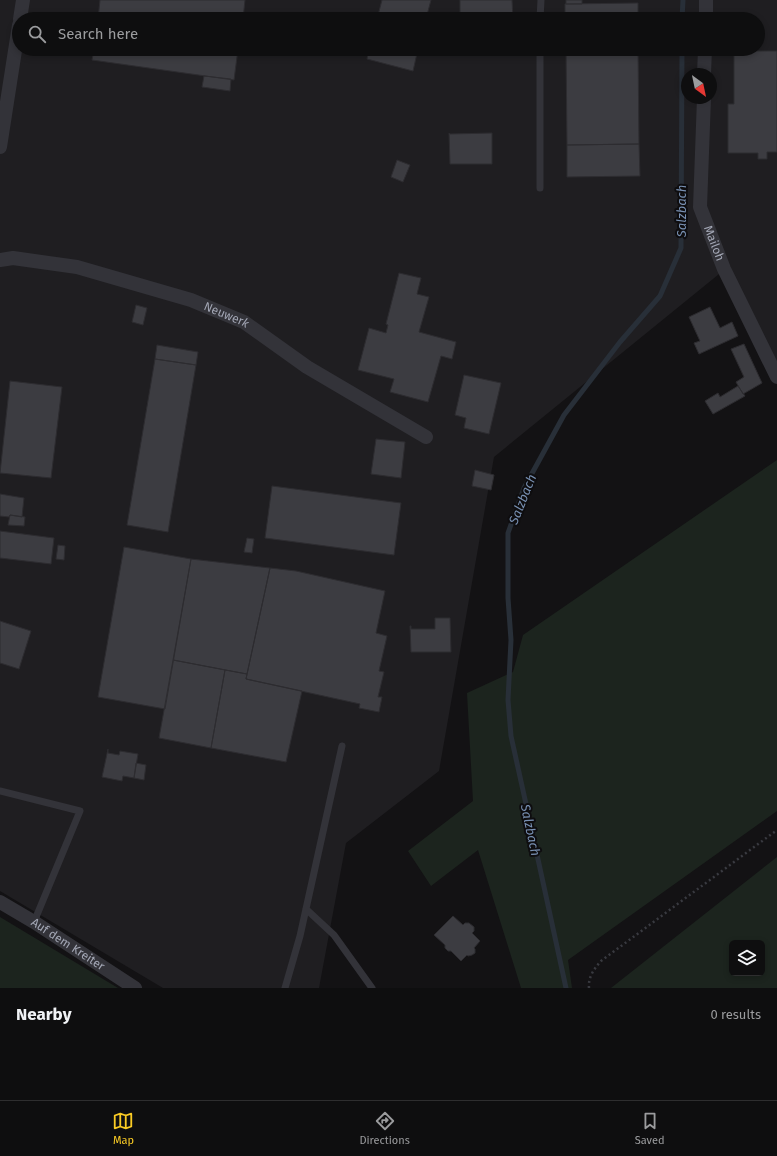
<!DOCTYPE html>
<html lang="en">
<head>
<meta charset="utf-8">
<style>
  :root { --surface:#0e0e0f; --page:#1c1c1d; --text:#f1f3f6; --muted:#9b9c9e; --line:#2e2e2f; --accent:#facb24 }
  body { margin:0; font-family:"Fira Sans",sans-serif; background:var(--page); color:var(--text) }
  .controls { position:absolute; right:12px; bottom:12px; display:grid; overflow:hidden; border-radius:6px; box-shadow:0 2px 6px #0003 }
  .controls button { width:36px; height:36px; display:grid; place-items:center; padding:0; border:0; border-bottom:1px solid var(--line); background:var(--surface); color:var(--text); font:20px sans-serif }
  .compass { position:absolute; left:681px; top:68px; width:36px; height:36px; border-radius:50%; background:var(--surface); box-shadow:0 2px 6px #0003; rotate:147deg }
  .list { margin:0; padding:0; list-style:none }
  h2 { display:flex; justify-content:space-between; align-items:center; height:52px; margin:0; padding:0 16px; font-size:17px }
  h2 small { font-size:13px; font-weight:400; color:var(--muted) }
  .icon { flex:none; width:22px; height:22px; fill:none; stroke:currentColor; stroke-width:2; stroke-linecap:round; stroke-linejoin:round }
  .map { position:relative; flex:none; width:777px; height:988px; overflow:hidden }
  .search { position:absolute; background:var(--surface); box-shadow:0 2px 6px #0003; left:12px; right:12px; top:12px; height:44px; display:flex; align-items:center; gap:10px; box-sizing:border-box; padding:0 14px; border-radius:22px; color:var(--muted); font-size:15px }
  .sheet { height:112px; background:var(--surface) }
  nav { display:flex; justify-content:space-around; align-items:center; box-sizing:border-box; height:56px; border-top:1px solid var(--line); background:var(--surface); font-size:11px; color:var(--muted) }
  nav a { display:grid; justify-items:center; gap:2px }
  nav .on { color:var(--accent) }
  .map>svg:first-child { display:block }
</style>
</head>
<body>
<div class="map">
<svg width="777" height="988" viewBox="0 0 777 988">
  <rect width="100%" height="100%" fill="#131214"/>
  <!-- built -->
  <path fill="#1f1e21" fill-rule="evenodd" d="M0,0H777V377L724,270L494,457L439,771L346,843L319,988H163L0,891ZM19,19H758V49H19ZM687,74H711V98H687Z"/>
  <!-- green -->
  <path fill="#1c241e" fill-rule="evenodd" d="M777,460V811L568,960L572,988H521L478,850L431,886L408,851L473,801L467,693L513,672L523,635Z
    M777,857V988H611ZM732,943H762V973H732Z
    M0,917L118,988H0Z"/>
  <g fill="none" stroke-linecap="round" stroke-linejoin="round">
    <!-- stream -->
    <path stroke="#282f38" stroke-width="5" d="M682,19L683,0
      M566,988L526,804L511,736L508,700L511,640L508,598V533L524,488L564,415L620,342L660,296L681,248L682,49"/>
  </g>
  <!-- building -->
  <path fill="#3c3c41" stroke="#2d2c30" d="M100,0H245L243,19H98Z
    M382,0H431L426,19H377Z
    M460,0H512L513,19H460Z
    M566,0H582V4H566Z
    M638,3V19H565V4Z
    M94,49H238L234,80L92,60Z
    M369,49H418L413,71L367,59Z
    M460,49H513V50H460Z
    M566,49H638L639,144L567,145Z
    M734,51H777V152H767V159H758V153H728V104H734Z
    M204,76L231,79L230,91L202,87Z
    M449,133L450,134L492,133V164H450Z
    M639,144L640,176L567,177V145Z
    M397,160L410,165L403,182L391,177Z
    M399,273L421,278L417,294L429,297L419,332L456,342L452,359L441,356L428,402L390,392L394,379L358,370L369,328L386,333L388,325L386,324Z
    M136,305L147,308L143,325L132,322Z
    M710,307L720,328L732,322L738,336L699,354L694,343L700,341L689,317Z
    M744,344L762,383L743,394L736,382L744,377L731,349Z
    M157,345L198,352L196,365L155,359Z
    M155,359L196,365L168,532L127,525Z
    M464,375L501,383L489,434L464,428L466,418L455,415Z
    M10,381L62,387L51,478L0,473Z
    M738,386L745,396L713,414L705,401L718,393L720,397Z
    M376,439L405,442L401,478L371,474Z
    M475,470L494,475L491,490L472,486Z
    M272,486L401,503L394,555L265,538Z
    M0,494L24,498L22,517L10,515L9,517L0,516Z
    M10,515L25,517L24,526L8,525Z
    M0,531L54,538L51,564L0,558Z
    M247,538L254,539L252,553L244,552Z
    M58,545L65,546L64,560L56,559Z
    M124,547L191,559L165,709L98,697Z
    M191,559L270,568L247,674L173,660Z
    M270,568L296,571L385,591L376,633L387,636L379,671L384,672L378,697H382L379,712L359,708L360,704L246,679Z
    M435,618H450L451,652H411L410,626H411V629H435Z
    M0,621L31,631L19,669L0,663Z
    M173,660L225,670L211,748L159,738Z
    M225,670L247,674L246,679L302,691L286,762L211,748Z
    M108,749V753L119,755L120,751L138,754L134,778L123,776L122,781L102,777Z
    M136,763L146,765L144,780L134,778Z
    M453,916L463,925L465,923H469L474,927V931L472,933L480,941L474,948L475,949V953L472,955L468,956L467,955L461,961L451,951H448L445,948V945L434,935Z"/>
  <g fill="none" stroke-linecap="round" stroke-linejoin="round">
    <!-- path -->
    <path stroke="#393a40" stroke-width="2.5" stroke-dasharray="2 3" stroke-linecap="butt" d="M589,988C588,977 594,969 601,961L777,830"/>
    <!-- service -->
    <path stroke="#333339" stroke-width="7" d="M540,19L541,0
      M540,188V49
      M0,791L80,811L34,922
      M306,909L334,935L372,988
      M285,988L300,936L342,746"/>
    <!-- minor -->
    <g stroke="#333339" stroke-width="14">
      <path d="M20,19L23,0"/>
      <path d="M706,19V0"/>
      <path d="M704,74L705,49"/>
      <path id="s1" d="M704,98L700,207L724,269L777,377"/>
      <path d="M0,147L19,25"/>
      <path id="s2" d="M0,260L13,258L77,267L191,300L244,322L307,367L426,437"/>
      <path id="s3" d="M0,902L34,922L135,988"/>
    </g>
  </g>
  <g text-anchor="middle" stroke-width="4" stroke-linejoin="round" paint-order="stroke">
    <!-- street labels -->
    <g font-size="12" fill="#a3a7b5" stroke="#0e0d0f">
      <text dy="4" stroke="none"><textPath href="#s1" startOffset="148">Mailoh</textPath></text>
      <text dy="4" stroke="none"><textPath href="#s2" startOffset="235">Neuwerk</textPath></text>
      <text dy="4" stroke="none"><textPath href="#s3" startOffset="80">Auf dem Kreiter</textPath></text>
    </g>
    <!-- water labels -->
    <g font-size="13" font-style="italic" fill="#7890b2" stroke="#0e0d0f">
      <text transform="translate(681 211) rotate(-90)" y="5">Salzbach</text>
      <text transform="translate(522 499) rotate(-68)" y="5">Salzbach</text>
      <text transform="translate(531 830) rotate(78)" y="5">Salzbach</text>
    </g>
  </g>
</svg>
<div class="controls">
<button><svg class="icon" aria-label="layers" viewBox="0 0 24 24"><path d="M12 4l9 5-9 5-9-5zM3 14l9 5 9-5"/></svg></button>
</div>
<svg class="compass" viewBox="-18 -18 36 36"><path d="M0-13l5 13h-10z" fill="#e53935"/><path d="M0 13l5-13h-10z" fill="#9b9c9e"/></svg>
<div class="search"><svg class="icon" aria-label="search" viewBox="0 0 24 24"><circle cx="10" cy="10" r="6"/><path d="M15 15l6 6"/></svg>Search here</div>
</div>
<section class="sheet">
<h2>Nearby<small>0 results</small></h2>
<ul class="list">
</ul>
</section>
<nav>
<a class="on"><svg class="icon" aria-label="map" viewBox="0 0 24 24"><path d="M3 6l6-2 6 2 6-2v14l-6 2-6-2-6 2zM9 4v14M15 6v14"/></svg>Map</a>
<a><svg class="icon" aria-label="directions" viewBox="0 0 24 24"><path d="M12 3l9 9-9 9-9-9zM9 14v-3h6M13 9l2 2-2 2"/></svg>Directions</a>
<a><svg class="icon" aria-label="saved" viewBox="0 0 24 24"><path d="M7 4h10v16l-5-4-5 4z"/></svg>Saved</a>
</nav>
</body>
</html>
